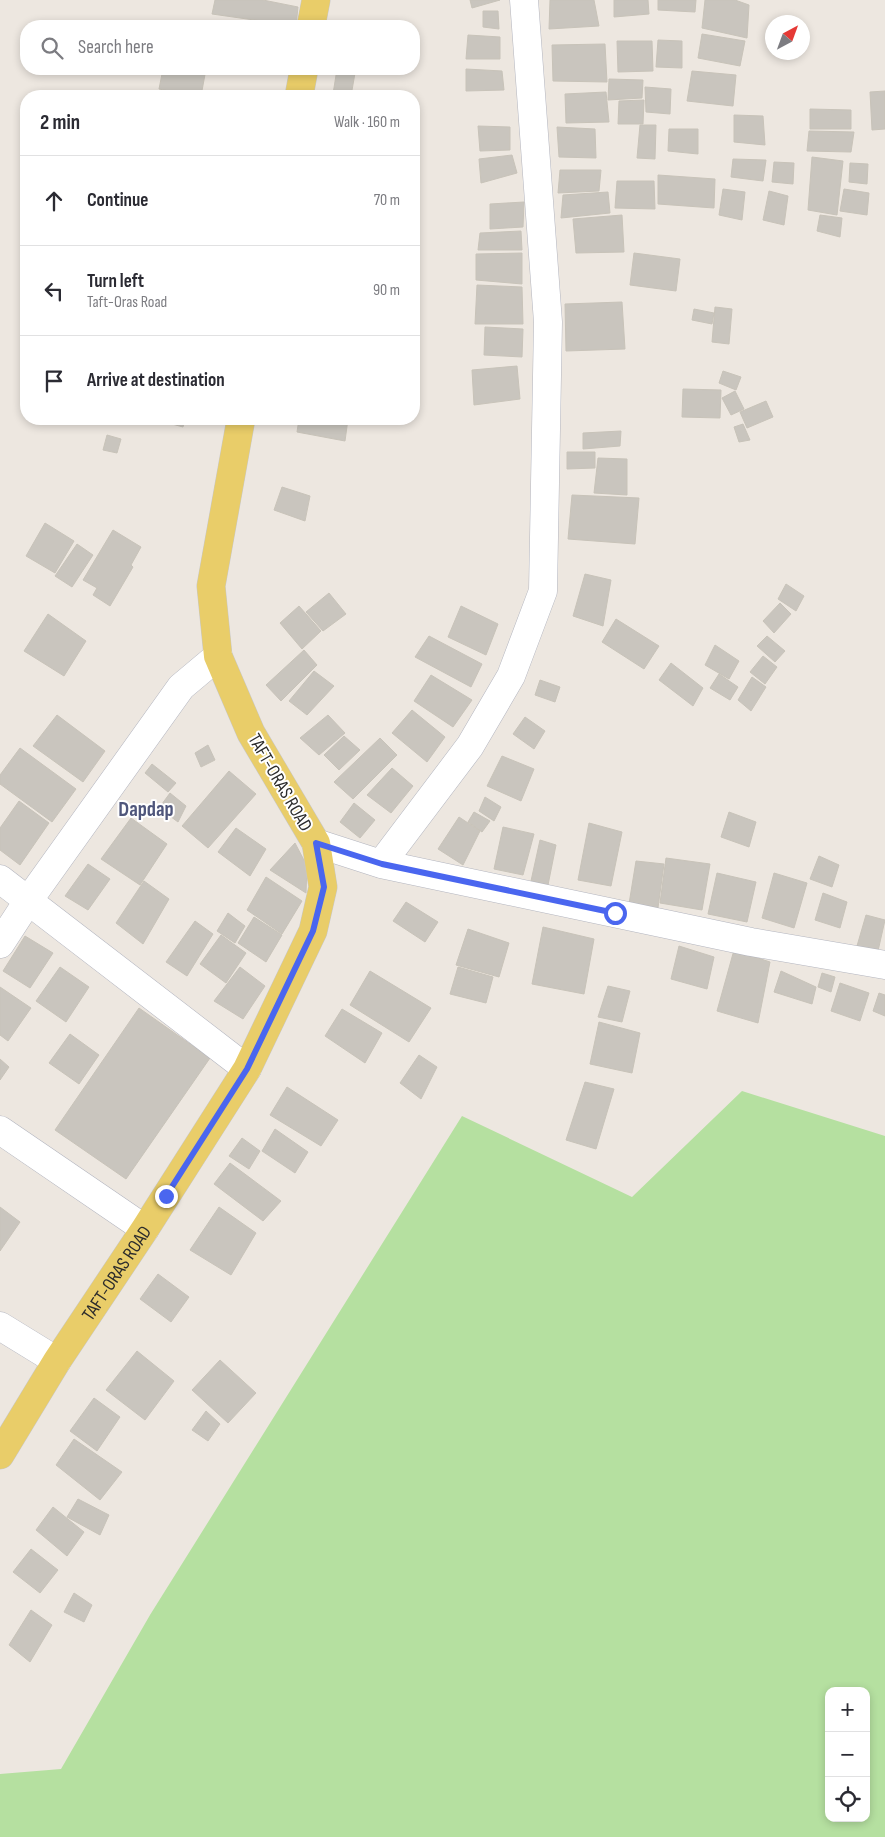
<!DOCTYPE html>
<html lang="en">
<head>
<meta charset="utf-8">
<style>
  :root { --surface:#fff; --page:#f2f2f3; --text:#2b2b33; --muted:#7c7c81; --line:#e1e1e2 }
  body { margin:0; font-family:"Sofia Sans Condensed",sans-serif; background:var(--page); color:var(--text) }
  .controls { position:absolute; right:15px; bottom:15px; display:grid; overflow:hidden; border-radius:10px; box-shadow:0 2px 8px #0003 }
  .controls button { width:45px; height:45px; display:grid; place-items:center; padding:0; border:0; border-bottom:1px solid var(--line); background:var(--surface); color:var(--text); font:25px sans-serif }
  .compass { position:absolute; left:765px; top:15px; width:45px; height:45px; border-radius:50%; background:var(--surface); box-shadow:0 2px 8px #0003; rotate:41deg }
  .stop { position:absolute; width:15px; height:15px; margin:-11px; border:4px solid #4a66ef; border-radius:50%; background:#fff }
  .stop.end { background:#4a66ef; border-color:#fff; box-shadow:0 1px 5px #0008 }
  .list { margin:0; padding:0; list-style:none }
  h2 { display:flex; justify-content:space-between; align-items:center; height:65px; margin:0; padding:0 20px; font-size:21px }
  h2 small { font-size:16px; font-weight:400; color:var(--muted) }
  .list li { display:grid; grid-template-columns:32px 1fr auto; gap:15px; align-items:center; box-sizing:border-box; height:90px; padding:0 20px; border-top:1px solid var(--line) }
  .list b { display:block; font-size:19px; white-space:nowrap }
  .list p { margin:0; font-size:16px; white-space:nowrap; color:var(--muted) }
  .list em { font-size:16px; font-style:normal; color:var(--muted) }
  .icon { flex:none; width:28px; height:28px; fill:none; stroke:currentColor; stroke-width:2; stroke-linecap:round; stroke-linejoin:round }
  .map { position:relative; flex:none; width:885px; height:1837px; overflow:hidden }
  .search { position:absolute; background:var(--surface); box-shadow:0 2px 8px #0003; left:20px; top:20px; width:400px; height:55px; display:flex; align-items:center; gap:12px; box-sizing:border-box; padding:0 18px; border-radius:20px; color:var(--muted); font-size:19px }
  .panel { position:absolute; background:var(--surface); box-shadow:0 2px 8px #0003; left:20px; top:90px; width:400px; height:335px; border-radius:20px }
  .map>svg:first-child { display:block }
</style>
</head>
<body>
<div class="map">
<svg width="885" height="1837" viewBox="0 0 885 1837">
  <rect width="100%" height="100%" fill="#ede7e0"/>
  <!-- green -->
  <path fill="#b5e0a0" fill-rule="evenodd" d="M742,1091L885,1136V1837H0V1774L61,1769L150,1615L462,1116L632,1197ZM829,1691H866V1818H829Z"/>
  <!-- building -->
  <path fill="#c9c5be" stroke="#c8c3b9" d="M215,0H263L298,7L296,26L212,14Z
    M470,0H500L472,8Z
    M550,0H594L599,26L549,29Z
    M614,0H648L649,14L614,17Z
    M658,0H696L695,12L658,10Z
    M705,0H735L749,5L747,38L702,28Z
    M483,11H498L499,29L483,27Z
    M702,34L745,41L740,66L698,58Z
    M468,35L500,37V59H466Z
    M658,40L682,41V68L656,67Z
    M617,41H652L653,71L618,72Z
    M605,44L607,82L553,81L552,45Z
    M163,69H206L201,96H191L159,89Z
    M337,69L355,73L351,96L333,94Z
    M466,69L502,71L504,90L466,91Z
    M692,71L736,75L733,106L687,101Z
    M609,79L643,80L642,98L608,100Z
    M645,87L671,89L670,114L646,112Z
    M885,91V129L872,130L870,92Z
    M606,92L609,122L566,123L565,94Z
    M644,100L643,124H618L619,101Z
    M810,109L851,110V129H810Z
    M734,115L763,116L765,145L734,142Z
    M640,125H656L655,159L637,158Z
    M478,126L510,127V150L480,151Z
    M557,127L595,129L596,158L559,157Z
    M669,129H698V154L668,151Z
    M809,131L854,132L851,152L807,151Z
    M512,155L517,173L481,183L479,159Z
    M812,157L843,161L837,215L808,210Z
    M733,159L766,160L763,181L731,177Z
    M774,162L794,163L793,184L772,182Z
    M850,163L868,164L867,184L849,182Z
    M560,170H601L599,191L558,193Z
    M658,175L715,179L714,208L658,204Z
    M617,181H654L655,209L615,208Z
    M723,189L745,192L742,220L719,215Z
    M844,189L869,193L867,215L840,211Z
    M769,191L788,196L784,225L763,220Z
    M608,192L610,213L561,218L563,195Z
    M524,202L523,227L490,229V204Z
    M622,215L624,252L576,253L573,219Z
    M820,215L842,218L840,237L817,231Z
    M521,231L522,250H478L480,233Z
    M522,253V284L476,280V254Z
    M634,253L680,259L676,291L630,285Z
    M477,285L522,287L523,324H475Z
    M622,302L625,349L566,351L565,304Z
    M715,307L732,309L729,344L712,342Z
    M694,309L714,313L712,324L692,320Z
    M485,327L523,329L522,357L484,355Z
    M517,366L520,399L474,405L472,370Z
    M723,371L741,377L736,390L719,383Z
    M683,389L721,390L720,418L682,417Z
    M735,391L744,409L731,415L722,398Z
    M766,401L773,417L747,428L740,412Z
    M154,419H185L183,427Z
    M299,419H348L345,441L297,432Z
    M743,424L750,440L739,442L734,427Z
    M621,431L620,446L583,449V433Z
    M107,435L121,439L117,453L103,450Z
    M567,452H595V468L567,469Z
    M598,458L627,459V495L594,493Z
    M282,487L310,496L305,521L274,510Z
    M572,495L639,498L635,544L568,539Z
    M45,523L74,541L55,573L26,556Z
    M113,530L141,547L131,565L133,567L110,606L93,595L97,588L83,580Z
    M77,544L93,555L72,587L55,576Z
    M585,574L611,580L603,626L573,616Z
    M786,584L804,596L796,611L778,599Z
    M329,593L346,614L323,631L306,612Z
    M780,603L791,614L774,633L763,621Z
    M299,606L321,631L302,649L280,623Z
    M461,606L498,624L486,655L448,637Z
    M48,614L86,641L64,676L24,651Z
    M616,619L659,646L644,669L602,642Z
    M429,636L482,664L471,687L415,657Z
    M767,636L785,651L775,662L757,646Z
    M715,645L739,661L729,679L705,665Z
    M304,650L317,665L281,701L266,685Z
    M763,656L777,667L765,684L750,672Z
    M671,663L703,688L693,706L659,680Z
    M314,671L334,686L307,715L289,701Z
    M719,674L738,687L730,700L710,688Z
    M431,675L472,700L453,727L414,701Z
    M752,677L766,687L751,711L738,700Z
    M540,680L560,687L555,702L535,695Z
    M412,710L445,737L427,762L392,733Z
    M57,715L105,751L83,782L33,746Z
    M328,715L345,733L319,755L300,738Z
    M525,717L545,731L534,749L513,734Z
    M344,736L360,750L339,770L324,755Z
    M380,738L397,755L353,799L334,782Z
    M208,745L215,760L201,767L195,753Z
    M20,748L76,789L52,822L0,784V775Z
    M502,756L534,769L521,801L487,786Z
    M152,764L176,783L168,792L145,773Z
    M392,768L413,786L391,813L367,795Z
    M229,771L256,794L208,848L182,826Z
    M170,793L186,806L178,822L159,808Z
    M485,797L501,807L494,821L479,811Z
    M19,801L49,823L20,865L0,850V828Z
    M354,803L375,820L360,838L340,822Z
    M474,812L490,821L482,832L468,822Z
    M729,812L756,822L749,847L721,837Z
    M459,817L480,831L463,865L438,849Z
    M131,818L167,844L140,885L101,859Z
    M589,823L622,832L611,886L578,880Z
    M503,827L534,834L523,875L494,869Z
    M236,828L266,849L250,876L218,852Z
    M540,840L556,845L548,885L531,881Z
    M295,843L307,866L306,893L270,870Z
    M819,856L839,865L832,887L810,879Z
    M666,858L710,864L702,910L660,903Z
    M636,861L664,864L657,915L628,910Z
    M88,864L110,879L88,910L65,896Z
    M717,873L756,882L747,922L708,914Z
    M774,873L807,883L794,928L762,918Z
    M266,877L302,901L282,934L247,910Z
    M144,881L169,899L143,944L116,923Z
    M823,893L847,902L840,928L815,920Z
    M406,902L438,922L425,942L393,921Z
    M228,913L245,926L235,943L217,931Z
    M866,915L885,920L878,951L857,946Z
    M254,917L282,935L266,962L238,943Z
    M195,921L213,934L187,976L166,962Z
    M543,927L594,939L584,994L532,984Z
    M468,929L509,943L499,977L456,965Z
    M221,935L246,953L226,983L200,964Z
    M25,936L53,953L30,988L3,971Z
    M679,946L714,957L707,989L671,979Z
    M734,950L770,962L758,1023L717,1011Z
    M60,967L89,987L66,1022L36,1001Z
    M240,967L265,986L243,1019L214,1001Z
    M458,967L493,977L486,1003L450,994Z
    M370,971L431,1008L409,1042L350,1005Z
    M781,971L816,987L812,1004L774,992Z
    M822,973L835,977L831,992L818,987Z
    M840,983L869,993L860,1021L831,1011Z
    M608,986L630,991L622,1022L598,1017Z
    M0,987L31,1008L8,1041L0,1035Z
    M879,993L885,995V1016L873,1011Z
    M139,1008L210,1058L126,1179L55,1130Z
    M342,1009L382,1033L365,1063L325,1036Z
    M599,1022L640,1033L632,1073L590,1064Z
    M70,1034L99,1055L79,1084L49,1063Z
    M419,1055L437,1067L421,1099L400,1083Z
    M0,1059L9,1067L0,1080Z
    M585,1082L614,1089L596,1149L566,1140Z
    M287,1087L338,1120L321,1146L270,1115Z
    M275,1129L308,1152L295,1173L262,1151Z
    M242,1138L260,1151L249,1169L229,1156Z
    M230,1163L281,1201L263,1221L214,1184Z
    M0,1207L20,1222L0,1251Z
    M219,1207L256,1233L231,1275L190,1250Z
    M158,1274L189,1297L171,1322L140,1299Z
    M137,1351L174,1381L145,1420L106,1390Z
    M220,1360L256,1393L228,1423L192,1390Z
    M94,1398L120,1417L97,1451L70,1431Z
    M206,1411L220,1424L208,1441L192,1430Z
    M74,1439L122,1472L100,1500L56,1465Z
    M78,1499L109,1515L100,1535L67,1517Z
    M53,1507L84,1532L67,1556L36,1530Z
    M31,1549L58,1570L40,1593L13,1572Z
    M74,1593L92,1605L84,1622L64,1612Z
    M31,1610L52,1625L30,1662L9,1645Z"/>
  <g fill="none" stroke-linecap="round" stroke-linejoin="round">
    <!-- street casing -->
    <g stroke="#b3b5bf" stroke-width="29">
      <path id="street" d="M316,843L381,864L751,942L885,965
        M381,864L470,746L511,676L543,591L548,322L524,0
        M0,879L247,1069
        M0,944L28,901L181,687L218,656
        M0,1130L145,1229
        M0,1326L57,1361"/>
    </g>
    <!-- primary casing -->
    <g stroke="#c8c8c8" stroke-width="29">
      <g id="primary">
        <path d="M311,26L316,0"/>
        <path d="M299,96L304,69"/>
        <path id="s1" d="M0,1455L57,1361L145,1229L247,1069L313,931L323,887L316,843L251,733L218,656L211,586L241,419"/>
      </g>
    </g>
    <!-- street -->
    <use href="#street" stroke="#fff" stroke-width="28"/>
    <!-- primary -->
    <use href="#primary" stroke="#e9cd69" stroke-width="28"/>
  </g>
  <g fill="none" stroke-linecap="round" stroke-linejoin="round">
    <!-- route -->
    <path stroke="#4a66ef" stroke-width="6" d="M166,1196L247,1069L313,931L324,887L316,843L382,864L615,913"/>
  </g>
  <g text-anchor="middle" stroke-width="4" stroke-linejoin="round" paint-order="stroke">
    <!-- street labels -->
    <g font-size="19" fill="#2c2c2c" stroke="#fff">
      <text transform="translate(281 782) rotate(60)" y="7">TAFT-ORAS ROAD</text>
      <text dy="7" stroke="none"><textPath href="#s1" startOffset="216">TAFT-ORAS ROAD</textPath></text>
    </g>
    <!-- quarter labels -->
    <g font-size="21" font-weight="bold" fill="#4f567b" stroke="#fff">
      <text x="146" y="816">Dapdap</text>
    </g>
  </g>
</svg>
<div class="controls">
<button>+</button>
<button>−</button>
<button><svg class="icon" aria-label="locate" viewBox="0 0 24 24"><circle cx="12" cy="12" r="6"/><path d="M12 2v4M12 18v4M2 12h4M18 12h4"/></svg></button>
</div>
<svg class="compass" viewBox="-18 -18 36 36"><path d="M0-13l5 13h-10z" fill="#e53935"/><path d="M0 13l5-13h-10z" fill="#7c7c81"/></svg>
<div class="stop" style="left:615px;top:913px"></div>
<div class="stop end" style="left:166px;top:1196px"></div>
<div class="search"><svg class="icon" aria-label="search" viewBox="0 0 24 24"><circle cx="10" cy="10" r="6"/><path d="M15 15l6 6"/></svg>Search here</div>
<section class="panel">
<h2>2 min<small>Walk · 160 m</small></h2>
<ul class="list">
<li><svg class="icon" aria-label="ahead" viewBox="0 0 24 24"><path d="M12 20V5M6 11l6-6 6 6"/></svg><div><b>Continue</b></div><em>70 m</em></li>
<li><svg class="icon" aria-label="left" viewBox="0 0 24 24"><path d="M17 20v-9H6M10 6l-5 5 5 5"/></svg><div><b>Turn left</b><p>Taft-Oras Road</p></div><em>90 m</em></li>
<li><svg class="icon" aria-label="arrive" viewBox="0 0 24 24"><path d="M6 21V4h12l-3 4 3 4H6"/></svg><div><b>Arrive at destination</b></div></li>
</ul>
</section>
</div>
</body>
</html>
